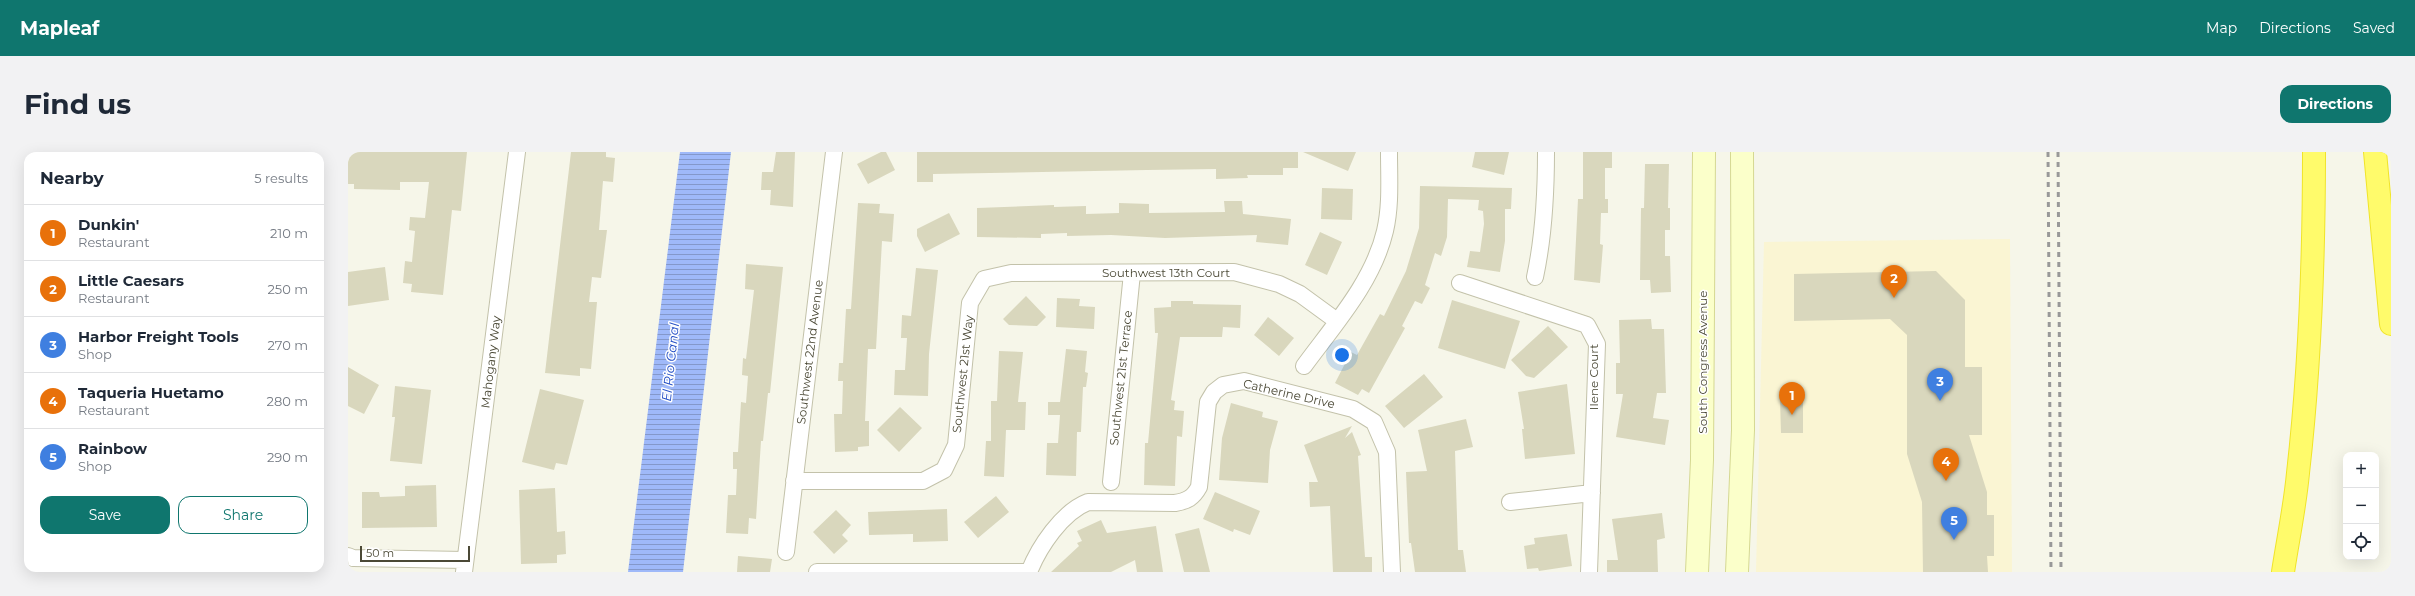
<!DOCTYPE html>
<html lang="en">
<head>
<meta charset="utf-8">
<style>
  :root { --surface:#fff; --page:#f2f2f3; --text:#1f2937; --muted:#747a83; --line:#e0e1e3; --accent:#0f766e }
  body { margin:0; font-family:Montserrat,sans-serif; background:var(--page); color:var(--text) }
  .controls { position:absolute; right:12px; bottom:12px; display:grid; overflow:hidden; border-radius:8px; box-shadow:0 4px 16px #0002 }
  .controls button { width:36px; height:36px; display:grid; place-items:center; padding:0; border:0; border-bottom:1px solid var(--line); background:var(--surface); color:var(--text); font:20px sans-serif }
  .scale { position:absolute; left:12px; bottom:10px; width:110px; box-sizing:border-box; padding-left:4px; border:2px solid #4b4936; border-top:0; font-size:11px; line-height:14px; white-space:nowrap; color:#4b4936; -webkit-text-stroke:3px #fff; paint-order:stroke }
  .you { position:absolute; left:994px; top:203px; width:14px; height:14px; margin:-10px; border:3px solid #fff; border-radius:50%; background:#1a73e8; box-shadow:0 0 0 6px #1a73e833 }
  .badge { display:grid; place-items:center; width:26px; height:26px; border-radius:50%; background:var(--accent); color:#fff; font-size:13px; font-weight:700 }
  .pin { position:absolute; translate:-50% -33px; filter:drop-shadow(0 1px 2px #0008) }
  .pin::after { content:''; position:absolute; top:21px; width:14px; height:12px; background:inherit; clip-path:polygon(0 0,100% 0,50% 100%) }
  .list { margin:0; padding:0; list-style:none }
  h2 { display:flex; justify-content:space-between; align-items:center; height:52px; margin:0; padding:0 16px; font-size:17px }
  h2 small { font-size:13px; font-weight:400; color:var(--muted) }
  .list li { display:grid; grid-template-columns:26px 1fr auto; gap:12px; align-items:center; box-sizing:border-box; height:56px; padding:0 16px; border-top:1px solid var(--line) }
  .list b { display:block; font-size:15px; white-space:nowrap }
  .list p { margin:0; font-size:13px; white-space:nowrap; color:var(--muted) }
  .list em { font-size:13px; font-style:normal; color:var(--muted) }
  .actions { display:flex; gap:8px; padding:12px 16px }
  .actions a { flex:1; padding:9px 0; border:1px solid var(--accent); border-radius:12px; text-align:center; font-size:14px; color:var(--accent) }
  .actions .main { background:var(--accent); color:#fff }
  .icon { flex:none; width:22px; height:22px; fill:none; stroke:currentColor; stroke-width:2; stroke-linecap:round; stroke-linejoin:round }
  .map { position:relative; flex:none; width:2043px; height:420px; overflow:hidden; border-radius:12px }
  header { display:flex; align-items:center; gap:24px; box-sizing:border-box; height:56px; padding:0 20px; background:var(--accent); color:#fff }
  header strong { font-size:19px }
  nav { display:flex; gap:22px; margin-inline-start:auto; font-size:14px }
  .intro { display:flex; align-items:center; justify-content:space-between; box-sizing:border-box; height:96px; padding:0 24px }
  h1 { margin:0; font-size:28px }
  .button { padding:10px 18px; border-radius:12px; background:var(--accent); color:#fff; font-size:14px; font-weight:700 }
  main { display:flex; gap:24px; padding:0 24px }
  aside { flex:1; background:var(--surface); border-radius:12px; box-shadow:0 4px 16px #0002 }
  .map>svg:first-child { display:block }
</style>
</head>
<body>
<header>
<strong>Mapleaf</strong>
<nav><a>Map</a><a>Directions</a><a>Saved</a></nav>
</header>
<div class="intro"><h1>Find us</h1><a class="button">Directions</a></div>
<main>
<aside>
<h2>Nearby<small>5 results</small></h2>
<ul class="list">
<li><span class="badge" style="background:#e8710a">1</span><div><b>Dunkin'</b><p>Restaurant</p></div><em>210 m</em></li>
<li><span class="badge" style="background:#e8710a">2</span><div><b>Little Caesars</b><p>Restaurant</p></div><em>250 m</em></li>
<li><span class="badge" style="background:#3f7fe0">3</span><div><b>Harbor Freight Tools</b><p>Shop</p></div><em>270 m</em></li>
<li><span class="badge" style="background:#e8710a">4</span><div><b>Taqueria Huetamo</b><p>Restaurant</p></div><em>280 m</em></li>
<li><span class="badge" style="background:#3f7fe0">5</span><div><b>Rainbow</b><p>Shop</p></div><em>290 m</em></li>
</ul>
<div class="actions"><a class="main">Save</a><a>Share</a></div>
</aside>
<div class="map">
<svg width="2043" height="420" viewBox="0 0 2043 420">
  <defs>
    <pattern id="water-rules" width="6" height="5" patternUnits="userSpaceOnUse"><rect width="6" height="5" fill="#9fb9f9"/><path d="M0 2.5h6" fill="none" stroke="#8498ca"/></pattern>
  </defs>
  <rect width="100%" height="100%" fill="#f6f6e9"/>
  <!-- commercial -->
  <path fill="#faf5d3" d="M1662,87L1664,420H1408L1416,90Z"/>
  <!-- water -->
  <path fill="url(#water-rules)" d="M332,0H383L335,420H280Z"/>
  <!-- building -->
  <path fill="#d9d7bd" d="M0,0H119L113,59L104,58L95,143L63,140L64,132L55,131L57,109L64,110L67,79L61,78L62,65L77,66L81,30H52V38L6,37V32H0Z
    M223,0H258V5L267,6L265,30L255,29L251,78H259L253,126L244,125L241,150H249L243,217L232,216V224L197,221Z
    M428,0H447L445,55L422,53L423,38H413L414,20H425Z
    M533,0H538L547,18L520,32L509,12Z
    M569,0H950V16H935V23H899L900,26L868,27V17L799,18L585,22V30H569Z
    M955,0H1008L1000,19Z
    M1127,0H1161L1156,23L1124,15Z
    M1235,0H1264V16H1257V47H1260V61H1253L1252,92L1255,93L1252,131L1226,128L1230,47H1235Z
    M1297,12H1321L1320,56H1322V78H1317V104H1322L1323,140L1303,141L1302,128H1292L1293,56H1296Z
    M1072,34L1164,36L1163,57H1157V89L1152,120L1119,115L1122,99L1132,100L1136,72L1135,59L1130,58L1131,48L1100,47L1099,85L1093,104L1087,101L1077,133L1082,136L1074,152L1067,149L1054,174L1057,176L1021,241L1014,237L1010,243L987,231L1003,200L1009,203L1032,162L1036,164L1058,119L1071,76Z
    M974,36L1005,37L1004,68L973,67Z
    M876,49H894L895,62L943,67L940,93L908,90L909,83L817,86L763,83L719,84V81L693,82V86L629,85V56L706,53V55L738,54V62L771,61V51L801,52V61L877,60Z
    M510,51L532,52L531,61L546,62L544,90L534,89L528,197H520L517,269H521V294L510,295V299L487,300L486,262H494L495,229H490L491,211H495L498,157H503Z
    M601,61L612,82L577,100L569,84V77Z
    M972,80L994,90L979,123L957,113Z
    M398,112L435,115L422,241H420L415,289H413L408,367L401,366L400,382L378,381L380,343H388L389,317H385V300H390L393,250L398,251L400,224L394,223L395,206L398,207L406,138L397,137Z
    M37,115L41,148L0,154V120Z
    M568,116L590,118L581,202L580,244L546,243L547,218H557L559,186H553L554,163L563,164Z
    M1588,119L1617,148V215H1634V283H1621L1639,340V363H1646V404H1639L1640,420H1575L1574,350L1559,302V183L1542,167L1446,169V122Z
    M678,144L698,165L689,174L661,173L655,167Z
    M709,146L732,147L731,154L747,155L746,177L708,175Z
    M1104,148L1172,169L1157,217L1090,196Z
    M823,149H845V152L893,153L892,176L875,175L874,185H832L823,248L827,249L826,258L836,259L834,285L829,284L827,334L796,333L797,291H800L810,181H807L806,156L823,155Z
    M920,165L946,186L931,204L906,183Z
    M1303,167L1304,177H1316L1318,241H1309L1305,266L1321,268L1317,293L1268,285L1275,242H1268V211H1272L1271,168Z
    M1200,174L1220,195L1186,226L1178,224L1163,208Z
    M718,197L739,199L737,220L740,221L738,235H735L733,280H729L728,324L698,323L699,291H710L712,263H700V250H712Z
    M651,199L675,200L670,250H678L677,278H658L656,325L636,324L638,289H643V249H649Z
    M0,215L31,233L16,262L0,254Z
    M1076,222L1095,245L1056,276L1037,254Z
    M1219,232L1227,302L1177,307L1174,277H1176L1170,240Z
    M47,234L83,238L74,312L42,309L47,265H44Z
    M192,237L236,248L219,313L208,311L206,318L174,310Z
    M1432,246H1455V281H1433Z
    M883,251L915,260L914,265L930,269L922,298L920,331L871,328L874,286Z
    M552,255L574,276L551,300L529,278Z
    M1118,267L1125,295L1107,299L1110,398H1115L1118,420H1067L1063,391H1061L1058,320L1079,319L1070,278Z
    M1004,274L997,286L1004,280L1013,303L1010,304L1017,405H1024V420H985L982,354L962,355L961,330H970L956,293Z
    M88,333L89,375L14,376V340H31L32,345L57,344V334Z
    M207,336L209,380L217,379L218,402L209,403V411L173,412L171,338Z
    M867,340L912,359L902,383L886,377L885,380L855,367Z
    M648,344L661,360L630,386L616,370Z
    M599,357L600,389L565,390V382L521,383L520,360Z
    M488,358L503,373L494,383L500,389L486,402L465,380Z
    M1314,361L1317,386L1309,388L1310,420H1259V408H1270L1264,367Z
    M753,368L759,381L808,374L815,420H789L787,408L763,420H703L731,394L729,391L734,389L729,379Z
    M851,376L862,420H836L827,382Z
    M1219,382L1224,414L1191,419L1190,416L1179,417L1176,394L1187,392L1186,386Z
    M390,404L424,407L422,420H389Z"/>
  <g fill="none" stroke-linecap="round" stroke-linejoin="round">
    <!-- street casing -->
    <g stroke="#c3c2aa" stroke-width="18">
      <path id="street" d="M1187,125C1196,83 1198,43 1198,0
        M1112,131L1239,173L1249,192L1241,420
        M956,214C986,173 1025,130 1037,79C1043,53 1041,27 1041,0
        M446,329H575L596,318L608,293L622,151L636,127L663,121L886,120L931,132L952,142L989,169
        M763,330L784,121
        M1162,350L1244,341
        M438,400L486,0
        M0,404L5,406L117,408
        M116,420L169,0
        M469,420H681
        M681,420C691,395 714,360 740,350L827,351C839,349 845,346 851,335L860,250L866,240L875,233L896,229L1005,257L1026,270L1039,300L1044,420"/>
    </g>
    <!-- secondary casing -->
    <g stroke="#d5d892" stroke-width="24">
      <path id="secondary" d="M1349,420L1354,308L1356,0
        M1389,420L1395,278L1394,0"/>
    </g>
    <!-- highway casing -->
    <g stroke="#f0e429" stroke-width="24">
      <path id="highway" d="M2027,0L2043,172
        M1935,420C1940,387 1947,354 1950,321C1962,215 1966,107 1966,0"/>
    </g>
    <!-- street -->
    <use href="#street" stroke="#fff" stroke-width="16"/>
    <!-- secondary -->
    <use href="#secondary" stroke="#fbffca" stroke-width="22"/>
    <!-- highway -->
    <use href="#highway" stroke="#fffb6b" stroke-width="22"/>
    <!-- rail -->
    <path stroke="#999" stroke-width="3" stroke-dasharray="5 5" stroke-linecap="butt" d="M1700,0L1703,420
      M1710,0L1713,420"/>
  </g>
  <g text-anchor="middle" stroke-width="3" stroke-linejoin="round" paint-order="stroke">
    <!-- street labels -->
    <g font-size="12" fill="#4b4936" stroke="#fff">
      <text x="818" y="125">Southwest 13th Court</text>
      <text transform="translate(462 200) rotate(-83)" y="4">Southwest 22nd Avenue</text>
      <text transform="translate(143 210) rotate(-83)" y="4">Mahogany Way</text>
      <text transform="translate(1355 210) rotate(-90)" y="4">South Congress Avenue</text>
      <text transform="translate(615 222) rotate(-84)" y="4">Southwest 21st Way</text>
      <text transform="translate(1246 225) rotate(-90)" y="4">Ilene Court</text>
      <text transform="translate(773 226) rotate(-84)" y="4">Southwest 21st Terrace</text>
      <text transform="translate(941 242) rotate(13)" y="4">Catherine Drive</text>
    </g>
    <!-- water labels -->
    <g font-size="13" font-style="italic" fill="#214dc5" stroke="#fff">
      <text transform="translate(322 210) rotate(-84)" y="5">El Rio Canal</text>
    </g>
  </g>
</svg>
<div class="controls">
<button>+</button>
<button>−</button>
<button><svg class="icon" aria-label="locate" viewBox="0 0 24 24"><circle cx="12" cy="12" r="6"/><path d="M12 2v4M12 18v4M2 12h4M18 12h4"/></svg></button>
</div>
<div class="scale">50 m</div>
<div class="you"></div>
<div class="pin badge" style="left:1444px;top:263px;background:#e8710a">1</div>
<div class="pin badge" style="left:1546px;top:146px;background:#e8710a">2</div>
<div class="pin badge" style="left:1592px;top:249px;background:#3f7fe0">3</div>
<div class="pin badge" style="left:1598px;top:329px;background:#e8710a">4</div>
<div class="pin badge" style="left:1606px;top:388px;background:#3f7fe0">5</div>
</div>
</main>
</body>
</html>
